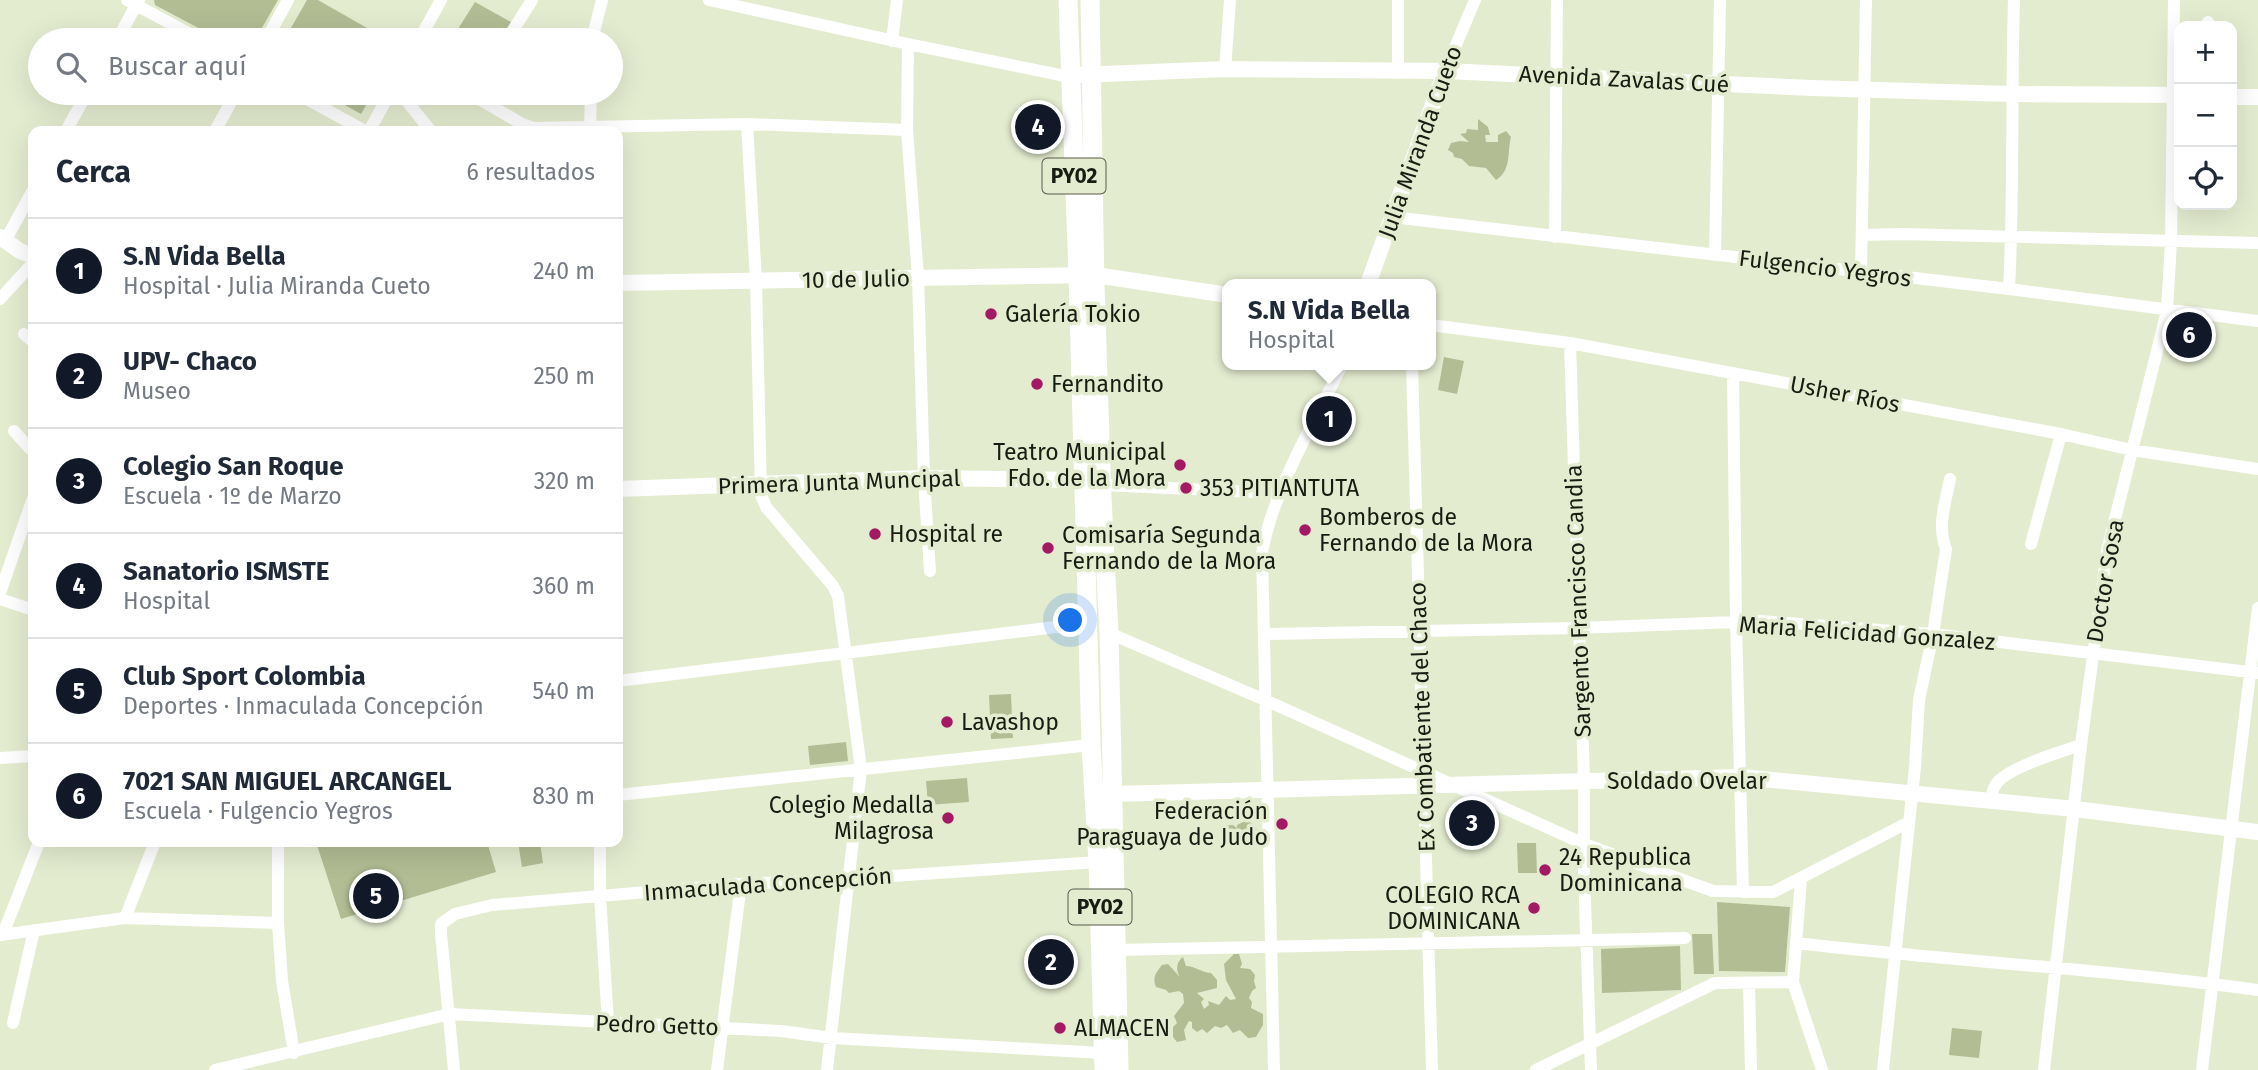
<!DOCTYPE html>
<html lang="es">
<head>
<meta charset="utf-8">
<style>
  :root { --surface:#fff; --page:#f6f6f7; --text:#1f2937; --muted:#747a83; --line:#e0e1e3; --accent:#111827 }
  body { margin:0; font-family:"Fira Sans",sans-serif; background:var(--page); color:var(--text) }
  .controls { position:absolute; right:21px; top:21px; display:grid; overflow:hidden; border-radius:14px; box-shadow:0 7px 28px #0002 }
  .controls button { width:63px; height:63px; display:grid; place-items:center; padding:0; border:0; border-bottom:2px solid var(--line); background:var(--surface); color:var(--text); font:35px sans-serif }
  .you { position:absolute; left:1071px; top:621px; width:24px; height:24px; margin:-18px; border:5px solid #fff; border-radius:50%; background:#1a73e8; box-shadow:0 0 0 10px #1a73e833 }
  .badge { display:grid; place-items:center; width:46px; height:46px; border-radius:50%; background:var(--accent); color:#fff; font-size:23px; font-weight:700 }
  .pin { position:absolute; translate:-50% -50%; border:4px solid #fff; box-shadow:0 2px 7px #0006 }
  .popup { position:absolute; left:1222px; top:279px; width:214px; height:91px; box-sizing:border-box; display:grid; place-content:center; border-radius:14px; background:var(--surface); filter:drop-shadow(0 2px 5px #0005); font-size:23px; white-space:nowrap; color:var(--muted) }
  .popup b { font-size:26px; color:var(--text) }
  .popup::after { content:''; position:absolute; left:50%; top:100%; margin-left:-14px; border:14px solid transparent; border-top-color:var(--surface) }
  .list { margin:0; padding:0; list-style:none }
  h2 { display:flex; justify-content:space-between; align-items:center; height:91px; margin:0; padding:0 28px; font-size:30px }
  h2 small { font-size:23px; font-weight:400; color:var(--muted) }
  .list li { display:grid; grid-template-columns:46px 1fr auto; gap:21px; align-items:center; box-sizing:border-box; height:105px; padding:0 28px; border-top:2px solid var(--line) }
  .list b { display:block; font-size:26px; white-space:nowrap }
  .list p { margin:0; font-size:23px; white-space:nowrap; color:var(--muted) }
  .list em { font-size:23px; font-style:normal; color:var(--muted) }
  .icon { flex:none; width:38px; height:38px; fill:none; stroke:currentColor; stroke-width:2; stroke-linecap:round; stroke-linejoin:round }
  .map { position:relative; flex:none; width:2258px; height:1070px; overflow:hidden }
  .search { position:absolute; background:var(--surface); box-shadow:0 7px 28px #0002; left:28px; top:28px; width:595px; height:77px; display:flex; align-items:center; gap:18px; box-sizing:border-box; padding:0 24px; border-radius:38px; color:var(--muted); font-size:26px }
  .panel { position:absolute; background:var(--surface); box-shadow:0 7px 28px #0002; left:28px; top:126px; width:595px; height:721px; border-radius:14px }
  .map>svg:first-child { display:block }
</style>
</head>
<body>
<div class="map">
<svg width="2258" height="1070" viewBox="0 0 2258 1070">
  <rect width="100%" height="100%" fill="#e4ecd0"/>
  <!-- green -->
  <path fill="#b2bd94" d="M154,0H278L255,40H221L155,5Z
    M307,0H318L388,40H284Z
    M475,2L511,22L499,40H451Z
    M323,93H373L361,114Z
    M1478,119L1488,127L1490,135H1485L1486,142H1498V135L1506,131L1511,137C1507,152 1512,170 1496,180L1486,168L1469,166L1462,159L1454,157L1453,153L1448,150L1451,143L1460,141L1469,142L1460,134L1466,133L1467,129L1478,130Z
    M1444,357L1464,361L1457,394L1438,390Z
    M1011,694L1013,738L991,739L989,695Z
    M846,742L848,761L810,765L808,746Z
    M967,778L969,802L928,805L926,781Z
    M1243,822H1250L1256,828L1257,834L1252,839L1254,844H1244L1237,835H1234L1233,839L1223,840L1221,836L1222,826L1233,825L1237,828V825Z
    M316,842H487L496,872L341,919Z
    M518,842H540L543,863L522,867Z
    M1517,843H1536L1537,873H1518Z
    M1717,902L1790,907L1785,972L1719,971Z
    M1692,934H1712L1714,974H1694Z
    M1680,946L1681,990L1602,993L1601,949Z
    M1234,954H1239L1242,964L1240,968L1250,969L1255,975L1254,981L1256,988L1252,991L1249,998L1252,1002L1251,1008L1263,1014V1025L1256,1037L1248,1038L1240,1030L1233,1033L1227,1025L1221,1028L1215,1026L1207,1033L1202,1029L1197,1032L1192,1028V1022L1189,1021L1184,1030L1186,1040L1177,1042L1173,1037V1027L1177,1023L1174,1016L1184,1003L1183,994L1179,991L1169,993L1166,990L1156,987C1152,977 1156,973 1162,965L1168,964L1180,977C1175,970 1177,961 1183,957L1186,966C1195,966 1200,972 1211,973L1217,980V988L1197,993L1204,999L1201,1002L1204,1009L1209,1005L1208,1001L1219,1005L1226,996L1230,1000L1236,999L1226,980L1224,964Z
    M1952,1028L1982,1031L1979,1058L1949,1055Z"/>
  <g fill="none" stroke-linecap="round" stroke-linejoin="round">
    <!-- minor -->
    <path stroke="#fff" stroke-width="12" d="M127,0L201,40
      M709,0L908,44L1070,77
      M2208,26V22
      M117,40L139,0
      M266,40L288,0
      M419,40L441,0
      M507,40L532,0
      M592,40L602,0
      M892,41L897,0
      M908,44L907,130L918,277L924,478L930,571
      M1225,69L1230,0
      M1398,70V0
      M1445,71L1475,0
      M296,93L365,131
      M400,93L431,131
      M469,93L522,124L533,128L747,124L907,130
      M747,124L756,281L761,495L766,507L833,586L838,596L861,769L827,1070
      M66,131L87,93
      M215,131L236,93
      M369,131L390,93
      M590,131L591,93
      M1392,217L2009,289L2258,321
      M1863,235L1902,234L2258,243
      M1555,237L1557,0
      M5,241L33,190
      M1715,255L1720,0
      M1861,272L1866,0
      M2009,289C2014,193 2011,96 2014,0
      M0,299L33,263
      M1430,325L1570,343L2061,434L2132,450L2258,469
      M24,334L33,342
      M1570,343L1584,781V873L1591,1070
      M1412,365L1432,1070
      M1733,373L1736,622L1743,892
      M14,431L33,452
      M1102,485L1280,493
      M2031,544L2061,434
      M0,593L33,498
      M0,599L33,610
      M1109,633L1265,700L1584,844L1713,891L1773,892L1909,822
      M1264,634L1579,628L1760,621L1933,634L2258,673
      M618,681L1088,623
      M0,758L33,756
      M618,795L1091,745
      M1991,802C1992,797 1992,790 1995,786C2003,769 2062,751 2081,745
      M278,842V923L282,981L294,1053
      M600,842V896L608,1023
      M1801,880L1793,982L1822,1070
      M125,918L155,842
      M3,934L39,842
      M0,935L125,918L278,923
      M1796,943C1950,961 2105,969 2258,990
      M1116,950L1685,938
      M1749,983L1751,1070
      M13,1023L34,930
      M215,1070L450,1014L781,1031L832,1038L1104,1053
      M454,1070L441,934V924L455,914L492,905L741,884L849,879L1098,862
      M717,1070L741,884
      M1274,1070L1262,553C1273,490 1314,423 1342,365
      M1536,1070L1715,983L1793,982
      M1883,1070L1915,767L1919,700L1933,634L1946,549C1937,526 1945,504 1950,479
      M2044,1070L2081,745L2107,551L2167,311L2171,242L2174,0
      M2202,1070L2258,608"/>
    <!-- major -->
    <path stroke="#fff" stroke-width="16" d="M1079,75L1225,69L1445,71L1812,88L2011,94L2179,95
      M2232,97H2258
      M0,237L20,251L33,256
      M618,283L1095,275L1228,295
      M1368,284L1445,71
      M618,489L924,478L1084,480L1094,483
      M1112,794L1741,777L2075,809L2258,832"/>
    <!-- highway -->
    <path stroke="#fff" stroke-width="19" d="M1068,0L1078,275L1091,745L1098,862L1104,1070
      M1090,0L1095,286L1102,498L1109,633L1119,1070"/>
  </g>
  <!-- markers -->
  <g fill="#a31963" stroke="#e4ecd0" stroke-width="2.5">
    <circle cx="991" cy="314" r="7"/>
    <circle cx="1037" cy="384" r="7"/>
    <circle cx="1180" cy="465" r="7"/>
    <circle cx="1186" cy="488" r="7"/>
    <circle cx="1305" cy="530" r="7"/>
    <circle cx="875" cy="534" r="7"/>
    <circle cx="1048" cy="548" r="7"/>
    <circle cx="947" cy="722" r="7"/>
    <circle cx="948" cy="818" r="7"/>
    <circle cx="1282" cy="824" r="7"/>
    <circle cx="1545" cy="870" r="7"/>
    <circle cx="1534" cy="908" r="7"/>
    <circle cx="1060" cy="1028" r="7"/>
  </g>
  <g text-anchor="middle" stroke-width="7" stroke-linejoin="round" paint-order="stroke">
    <!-- shield labels -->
    <g fill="#e4ecd0" stroke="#565a4b" stroke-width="2">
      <rect x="1042.5" y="158.5" width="63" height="35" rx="5"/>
      <rect x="1068.5" y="889.5" width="63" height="35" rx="5"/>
    </g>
    <g font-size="21" font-weight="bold" fill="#191c12">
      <text x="1074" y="183">PY02</text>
      <text x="1100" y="914">PY02</text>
    </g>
    <!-- street labels -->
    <g font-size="23" fill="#191c12" stroke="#e4ecd0">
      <text transform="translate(1624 79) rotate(3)" y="8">Avenida Zavalas Cué</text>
      <text transform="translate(1420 142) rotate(-70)" y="8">Julia Miranda Cueto</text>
      <text transform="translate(1825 268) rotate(7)" y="8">Fulgencio Yegros</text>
      <text transform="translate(856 279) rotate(-1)" y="8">10 de Julio</text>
      <text transform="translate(1845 394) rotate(11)" y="8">Usher Ríos</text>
      <text transform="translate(839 482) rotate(-2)" y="8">Primera Junta Muncipal</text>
      <text transform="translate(2105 581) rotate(-80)" y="8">Doctor Sosa</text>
      <text transform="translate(1578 601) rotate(-92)" y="8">Sargento Francisco Candia</text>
      <text transform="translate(1867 633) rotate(4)" y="8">Maria Felicidad Gonzalez</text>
      <text transform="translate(1422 717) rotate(-92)" y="8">Ex Combatiente del Chaco</text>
      <text x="1687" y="789">Soldado Ovelar</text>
      <text transform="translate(768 884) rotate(-4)" y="8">Inmaculada Concepción</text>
      <text transform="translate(657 1025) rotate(2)" y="8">Pedro Getto</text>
    </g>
    <!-- poi labels -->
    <g font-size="23" fill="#191c12" stroke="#e4ecd0" text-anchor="start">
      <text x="1005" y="322">Galería Tokio</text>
      <text x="1051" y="392">Fernandito</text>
      <text x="1166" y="460" text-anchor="end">Teatro Municipal<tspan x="1166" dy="26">Fdo. de la Mora</tspan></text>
      <text x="1200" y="496">353 PITIANTUTA</text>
      <text x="1319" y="525">Bomberos de<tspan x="1319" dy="26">Fernando de la Mora</tspan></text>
      <text x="889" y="542">Hospital re</text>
      <text x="1062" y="543">Comisaría Segunda<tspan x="1062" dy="26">Fernando de la Mora</tspan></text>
      <text x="961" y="730">Lavashop</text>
      <text x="934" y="813" text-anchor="end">Colegio Medalla<tspan x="934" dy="26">Milagrosa</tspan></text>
      <text x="1268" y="819" text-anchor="end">Federación<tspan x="1268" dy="26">Paraguaya de Judo</tspan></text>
      <text x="1559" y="865">24 Republica<tspan x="1559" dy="26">Dominicana</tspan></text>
      <text x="1520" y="903" text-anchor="end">COLEGIO RCA<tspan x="1520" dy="26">DOMINICANA</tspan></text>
      <text x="1074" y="1036">ALMACEN</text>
    </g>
  </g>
</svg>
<div class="controls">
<button>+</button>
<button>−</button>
<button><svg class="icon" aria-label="locate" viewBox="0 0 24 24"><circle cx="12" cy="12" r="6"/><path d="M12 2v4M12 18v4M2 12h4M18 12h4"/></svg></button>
</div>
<div class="you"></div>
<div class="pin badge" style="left:1329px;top:419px">1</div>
<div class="popup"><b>S.N Vida Bella</b>Hospital</div>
<div class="pin badge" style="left:1051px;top:962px">2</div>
<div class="pin badge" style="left:1472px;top:823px">3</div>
<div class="pin badge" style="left:1038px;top:127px">4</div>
<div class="pin badge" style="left:376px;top:896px">5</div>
<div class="pin badge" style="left:2189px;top:335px">6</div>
<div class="search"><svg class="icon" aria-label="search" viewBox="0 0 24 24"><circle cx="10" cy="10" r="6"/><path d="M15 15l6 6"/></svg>Buscar aquí</div>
<section class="panel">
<h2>Cerca<small>6 resultados</small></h2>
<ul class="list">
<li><span class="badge">1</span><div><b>S.N Vida Bella</b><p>Hospital · Julia Miranda Cueto</p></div><em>240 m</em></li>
<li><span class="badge">2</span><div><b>UPV- Chaco</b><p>Museo</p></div><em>250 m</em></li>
<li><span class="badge">3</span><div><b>Colegio San Roque</b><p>Escuela · 1º de Marzo</p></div><em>320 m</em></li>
<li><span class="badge">4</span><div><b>Sanatorio ISMSTE</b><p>Hospital</p></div><em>360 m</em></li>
<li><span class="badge">5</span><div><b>Club Sport Colombia</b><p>Deportes · Inmaculada Concepción</p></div><em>540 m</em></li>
<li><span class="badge">6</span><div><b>7021 SAN MIGUEL ARCANGEL</b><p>Escuela · Fulgencio Yegros</p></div><em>830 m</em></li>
</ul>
</section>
</div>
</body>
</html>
